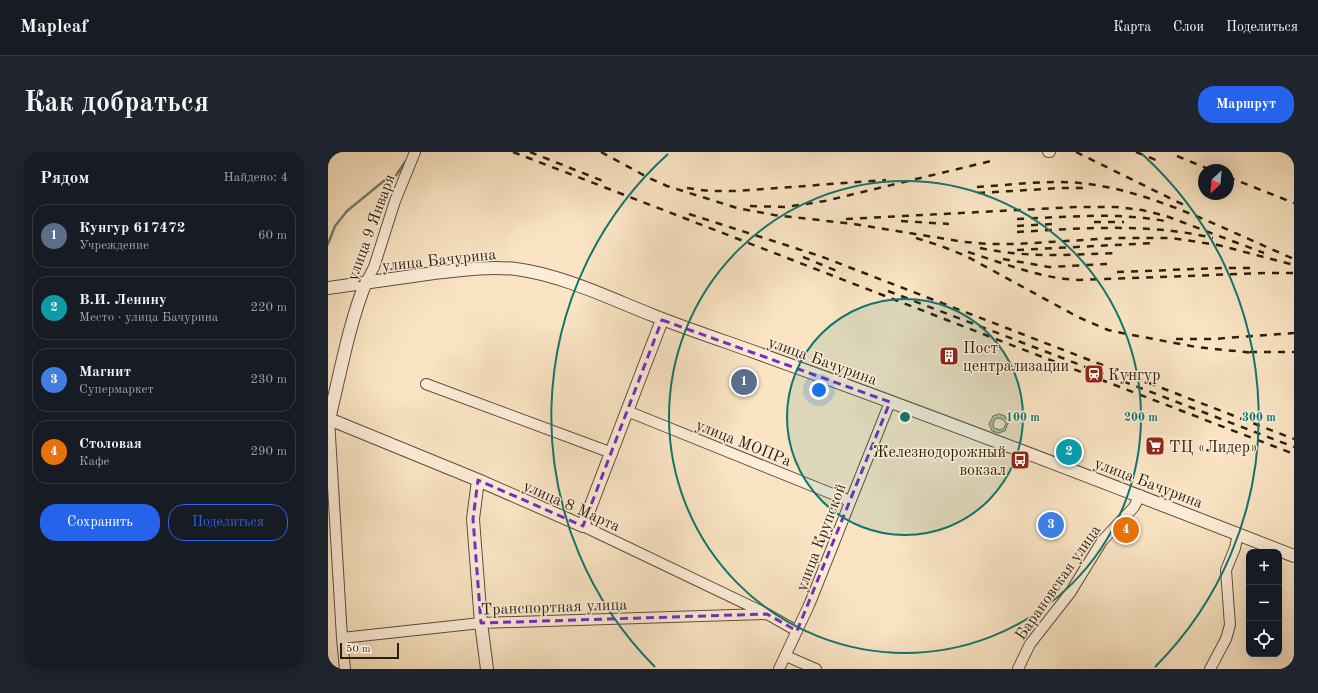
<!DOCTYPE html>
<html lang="ru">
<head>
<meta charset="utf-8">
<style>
  :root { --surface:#171b24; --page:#20242c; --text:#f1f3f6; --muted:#9ea1a6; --line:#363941; --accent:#2563eb }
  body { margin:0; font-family:"Old Standard TT",serif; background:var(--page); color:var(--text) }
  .controls { position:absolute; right:12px; bottom:12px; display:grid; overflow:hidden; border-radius:8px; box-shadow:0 4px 16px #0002 }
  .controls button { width:36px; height:36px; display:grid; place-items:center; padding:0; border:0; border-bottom:1px solid var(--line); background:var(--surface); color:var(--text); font:20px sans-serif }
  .compass { position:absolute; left:870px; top:12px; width:36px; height:36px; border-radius:50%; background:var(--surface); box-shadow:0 4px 16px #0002; rotate:206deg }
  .scale { position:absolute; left:12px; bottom:10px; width:59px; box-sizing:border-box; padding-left:4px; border:2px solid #2b1f0f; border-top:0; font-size:11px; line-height:14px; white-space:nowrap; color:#2b1f0f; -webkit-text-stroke:3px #fcedd8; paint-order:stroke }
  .you { position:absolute; left:491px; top:238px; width:14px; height:14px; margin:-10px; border:3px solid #fff; border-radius:50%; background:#1a73e8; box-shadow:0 0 0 6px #1a73e833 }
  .badge { display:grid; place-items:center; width:26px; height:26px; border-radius:50%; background:var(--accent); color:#fff; font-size:13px; font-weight:700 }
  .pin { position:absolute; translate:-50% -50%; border:2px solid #fff; box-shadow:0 1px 4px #0006 }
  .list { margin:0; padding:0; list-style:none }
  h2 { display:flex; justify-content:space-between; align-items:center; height:52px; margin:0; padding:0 16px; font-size:17px }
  h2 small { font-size:13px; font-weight:400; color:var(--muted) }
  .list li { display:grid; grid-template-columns:26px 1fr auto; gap:12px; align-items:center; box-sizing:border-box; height:64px; margin:0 8px 8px; padding:0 8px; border:1px solid var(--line); border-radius:16px }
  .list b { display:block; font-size:15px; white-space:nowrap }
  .list p { margin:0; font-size:13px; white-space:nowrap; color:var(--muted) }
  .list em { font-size:13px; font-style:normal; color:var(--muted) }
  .actions { display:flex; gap:8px; padding:12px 16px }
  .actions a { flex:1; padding:9px 0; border:1px solid var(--accent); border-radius:16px; text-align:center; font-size:14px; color:var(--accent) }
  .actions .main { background:var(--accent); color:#fff }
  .icon { flex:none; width:22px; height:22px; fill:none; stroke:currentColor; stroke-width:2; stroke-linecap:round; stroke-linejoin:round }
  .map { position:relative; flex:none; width:966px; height:517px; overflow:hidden; border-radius:16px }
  header { display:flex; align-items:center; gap:24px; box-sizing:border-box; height:56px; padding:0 20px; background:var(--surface); border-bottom:1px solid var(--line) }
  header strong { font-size:19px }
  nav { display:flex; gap:22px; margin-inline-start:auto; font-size:14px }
  .intro { display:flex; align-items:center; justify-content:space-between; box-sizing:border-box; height:96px; padding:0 24px }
  h1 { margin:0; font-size:28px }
  .button { padding:10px 18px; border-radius:16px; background:var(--accent); color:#fff; font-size:14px; font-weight:700 }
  main { display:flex; gap:24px; padding:0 24px }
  aside { flex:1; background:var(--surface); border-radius:16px; box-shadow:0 4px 16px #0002 }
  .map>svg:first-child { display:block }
</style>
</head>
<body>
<header>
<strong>Mapleaf</strong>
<nav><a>Карта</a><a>Слои</a><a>Поделиться</a></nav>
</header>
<div class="intro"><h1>Как добраться</h1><a class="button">Маршрут</a></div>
<main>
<aside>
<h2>Рядом<small>Найдено: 4</small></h2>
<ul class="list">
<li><span class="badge" style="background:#5c6f8a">1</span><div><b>Кунгур 617472</b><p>Учреждение</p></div><em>60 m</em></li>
<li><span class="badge" style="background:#0f9aa8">2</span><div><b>В.И. Ленину</b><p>Место · улица Бачурина</p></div><em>220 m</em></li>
<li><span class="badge" style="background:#3f7fe0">3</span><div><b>Магнит</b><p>Супермаркет</p></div><em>230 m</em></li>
<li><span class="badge" style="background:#e8710a">4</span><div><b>Столовая</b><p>Кафе</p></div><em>290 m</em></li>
</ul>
<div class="actions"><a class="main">Сохранить</a><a>Поделиться</a></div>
</aside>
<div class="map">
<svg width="966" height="517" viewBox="0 0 966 517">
  <rect width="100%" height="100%" fill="#fae4c3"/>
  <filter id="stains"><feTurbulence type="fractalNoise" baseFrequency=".005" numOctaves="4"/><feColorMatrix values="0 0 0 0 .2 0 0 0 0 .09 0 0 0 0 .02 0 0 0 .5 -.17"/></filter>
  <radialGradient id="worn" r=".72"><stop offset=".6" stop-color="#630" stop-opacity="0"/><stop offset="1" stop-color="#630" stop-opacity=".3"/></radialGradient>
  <!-- green -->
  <path fill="#bac597" stroke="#727253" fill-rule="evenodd" d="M671,262L677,264L680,271L677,279L670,281L664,279L661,272L665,264ZM671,266L676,268L678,271L676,276L672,278L666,276L665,272L667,267Z
    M737,294L748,298L744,308L733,303Z"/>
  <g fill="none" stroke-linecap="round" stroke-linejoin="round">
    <!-- stream -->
    <path stroke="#717f6f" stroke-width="2.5" d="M0,92L7,74L19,59L57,28L67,25L77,10"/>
    <!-- minor casing -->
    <g stroke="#5f503c" stroke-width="12">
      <path id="minor" d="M720,0H722
        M38,130L46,115L67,49L87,0
        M98,232L284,301
        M299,259L522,349
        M1,267L14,486L17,517
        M255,374L439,462L469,479
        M14,486L153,471L439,462
        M458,504L488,517
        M451,517L482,451L562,250
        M690,517L702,492L742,441L774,389L806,355L812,343
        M882,517L898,487L902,473L898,418L907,396L910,382"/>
    </g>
    <!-- tertiary casing -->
    <g stroke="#5f503c" stroke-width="14">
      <path id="tertiary" d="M38,130C21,171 12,223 1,267L150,328L255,374L334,168
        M0,136C35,131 71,126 106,121C133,118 161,114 188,117C234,123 281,146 324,163C349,173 375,182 401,191C590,258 778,331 966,404
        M150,328L145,367L153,471L159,517"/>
    </g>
    <!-- minor -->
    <use href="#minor" stroke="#fcedd8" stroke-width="10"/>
    <!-- tertiary -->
    <use href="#tertiary" stroke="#fcedd8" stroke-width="12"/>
    <!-- rail -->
    <path stroke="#2b1f0f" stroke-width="2.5" stroke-dasharray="7 7" stroke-linecap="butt" d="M185,0C445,100 705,202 966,302
      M202,0L280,31
      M273,0L321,26L339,34L409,56L446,63L526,72L636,90L661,92H689L788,86H843L890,93L966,113
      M748,0L858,54
      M808,0L828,8
      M849,4L883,18
      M900,25L966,51
      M649,35C682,33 719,28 752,31C775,33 798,39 820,46C871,63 917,86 966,107
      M359,36L381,39H408L558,28
      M650,41L733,36H757
      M422,54L458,55L497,49L663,9
      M361,62L492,104L966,287
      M518,67L748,55H788L814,58L838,64L936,101
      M689,67C739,65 788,60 837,69
      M573,69L621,72
      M766,70H796
      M689,74L726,72
      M689,80C754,76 821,71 885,86
      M588,86L613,94L638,104L750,165L780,178L794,181L868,195L926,201
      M652,96C700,106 740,103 789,101
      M689,98L826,91
      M640,100C678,112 711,126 751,128L938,121H966
      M475,105L514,121
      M675,107L721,115L779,112
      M789,120L894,116H924
      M560,139L966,295
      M848,187H885L966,181
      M922,200H966"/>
  </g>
  <!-- marked area -->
  <path fill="none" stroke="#7b2cbf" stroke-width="3" stroke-dasharray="8 5" stroke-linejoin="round" d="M334,168L562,250L469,479L439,462L153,471L145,367L150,328L255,374Z"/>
  <!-- distance rings -->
  <circle cx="577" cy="265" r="118" fill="#0f766e" fill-opacity=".12"/>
  <g fill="none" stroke="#0f766e" stroke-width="2">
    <circle cx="577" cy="265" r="118"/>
    <circle cx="577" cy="265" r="236"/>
    <path d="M327 515A354 354 0 0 1 340 2M814 2A354 354 0 0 1 827 515"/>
  </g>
  <!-- icons -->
  <defs>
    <g id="building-square" transform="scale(1)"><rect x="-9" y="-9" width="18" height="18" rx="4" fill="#8f2418" stroke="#fcedd8"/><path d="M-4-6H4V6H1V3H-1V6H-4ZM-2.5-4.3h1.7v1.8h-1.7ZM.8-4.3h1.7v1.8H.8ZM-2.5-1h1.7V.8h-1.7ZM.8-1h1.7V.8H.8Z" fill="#fff"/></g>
    <g id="station-square" transform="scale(1)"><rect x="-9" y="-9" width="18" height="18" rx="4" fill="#8f2418" stroke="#fcedd8"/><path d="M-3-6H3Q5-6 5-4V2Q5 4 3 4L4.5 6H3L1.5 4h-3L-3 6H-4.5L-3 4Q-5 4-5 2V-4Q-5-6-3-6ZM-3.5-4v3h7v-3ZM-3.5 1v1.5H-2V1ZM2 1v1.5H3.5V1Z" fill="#fff"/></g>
    <g id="supermarket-square" transform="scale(1)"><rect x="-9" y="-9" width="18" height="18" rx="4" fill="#8f2418" stroke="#fcedd8"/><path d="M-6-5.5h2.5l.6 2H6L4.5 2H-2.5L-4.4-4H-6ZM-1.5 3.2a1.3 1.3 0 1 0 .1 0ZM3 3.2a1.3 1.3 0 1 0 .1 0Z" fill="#fff"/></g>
    <g id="bus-square" transform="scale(1)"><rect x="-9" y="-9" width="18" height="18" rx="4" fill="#8f2418" stroke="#fcedd8"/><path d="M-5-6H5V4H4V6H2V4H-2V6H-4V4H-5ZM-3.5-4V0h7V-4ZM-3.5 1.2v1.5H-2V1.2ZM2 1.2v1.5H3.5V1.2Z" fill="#fff"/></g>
  </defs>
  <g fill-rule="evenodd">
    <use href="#building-square" x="621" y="204"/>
    <use href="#station-square" x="766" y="222"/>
    <use href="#supermarket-square" x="827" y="294"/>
    <use href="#bus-square" x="692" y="308"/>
  </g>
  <g text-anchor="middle" stroke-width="3" stroke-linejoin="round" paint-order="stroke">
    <!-- street labels -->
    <g font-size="16" fill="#2b1f0f" stroke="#fcedd8">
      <text transform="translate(42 75) rotate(-70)" y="6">улица 9 Января</text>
      <text transform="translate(111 107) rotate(-6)" y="6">улица Бачурина</text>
      <text transform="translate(495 208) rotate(20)" y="6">улица Бачурина</text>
      <text transform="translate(416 290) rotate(22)" y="6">улица МОПРа</text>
      <text transform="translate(821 330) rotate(21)" y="6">улица Бачурина</text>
      <text transform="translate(244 353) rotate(24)" y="6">улица 8 Марта</text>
      <text transform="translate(492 385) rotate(-69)" y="6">улица Крупской</text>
      <text transform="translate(729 430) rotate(-55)" y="6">Барановская улица</text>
      <text transform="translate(226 454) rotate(-2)" y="6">Транспортная улица</text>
    </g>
    <!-- poi labels -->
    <g font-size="16" fill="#2b1f0f" stroke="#fcedd8" text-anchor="start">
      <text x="635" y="201">Пост<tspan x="635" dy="18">централизации</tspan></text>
      <text x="780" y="228">Кунгур</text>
      <text x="841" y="300">ТЦ «Лидер»</text>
      <text x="678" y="305" text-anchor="end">Железнодорожный<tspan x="678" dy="18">вокзал</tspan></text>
    </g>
  </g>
  <circle cx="577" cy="265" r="6" fill="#0f766e" stroke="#fcedd8" stroke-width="2"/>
  <g font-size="12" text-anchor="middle" font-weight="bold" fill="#0f766e" stroke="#fcedd8" stroke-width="3" stroke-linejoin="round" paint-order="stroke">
    <text x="695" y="269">100 m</text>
    <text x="813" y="269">200 m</text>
    <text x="931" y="269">300 m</text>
  </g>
  <rect width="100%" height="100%" filter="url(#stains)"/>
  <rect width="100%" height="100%" fill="url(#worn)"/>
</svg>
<div class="controls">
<button>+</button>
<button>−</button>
<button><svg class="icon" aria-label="locate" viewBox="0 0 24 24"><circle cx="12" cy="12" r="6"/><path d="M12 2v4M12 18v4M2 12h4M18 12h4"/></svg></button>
</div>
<svg class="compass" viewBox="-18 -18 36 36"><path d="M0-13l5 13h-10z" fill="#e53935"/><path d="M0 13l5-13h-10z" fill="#9ea1a6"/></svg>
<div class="scale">50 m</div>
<div class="you"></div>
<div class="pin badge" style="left:416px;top:230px;background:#5c6f8a">1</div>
<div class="pin badge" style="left:741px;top:300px;background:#0f9aa8">2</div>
<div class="pin badge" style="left:723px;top:373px;background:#3f7fe0">3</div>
<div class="pin badge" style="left:798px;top:378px;background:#e8710a">4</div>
</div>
</main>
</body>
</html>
